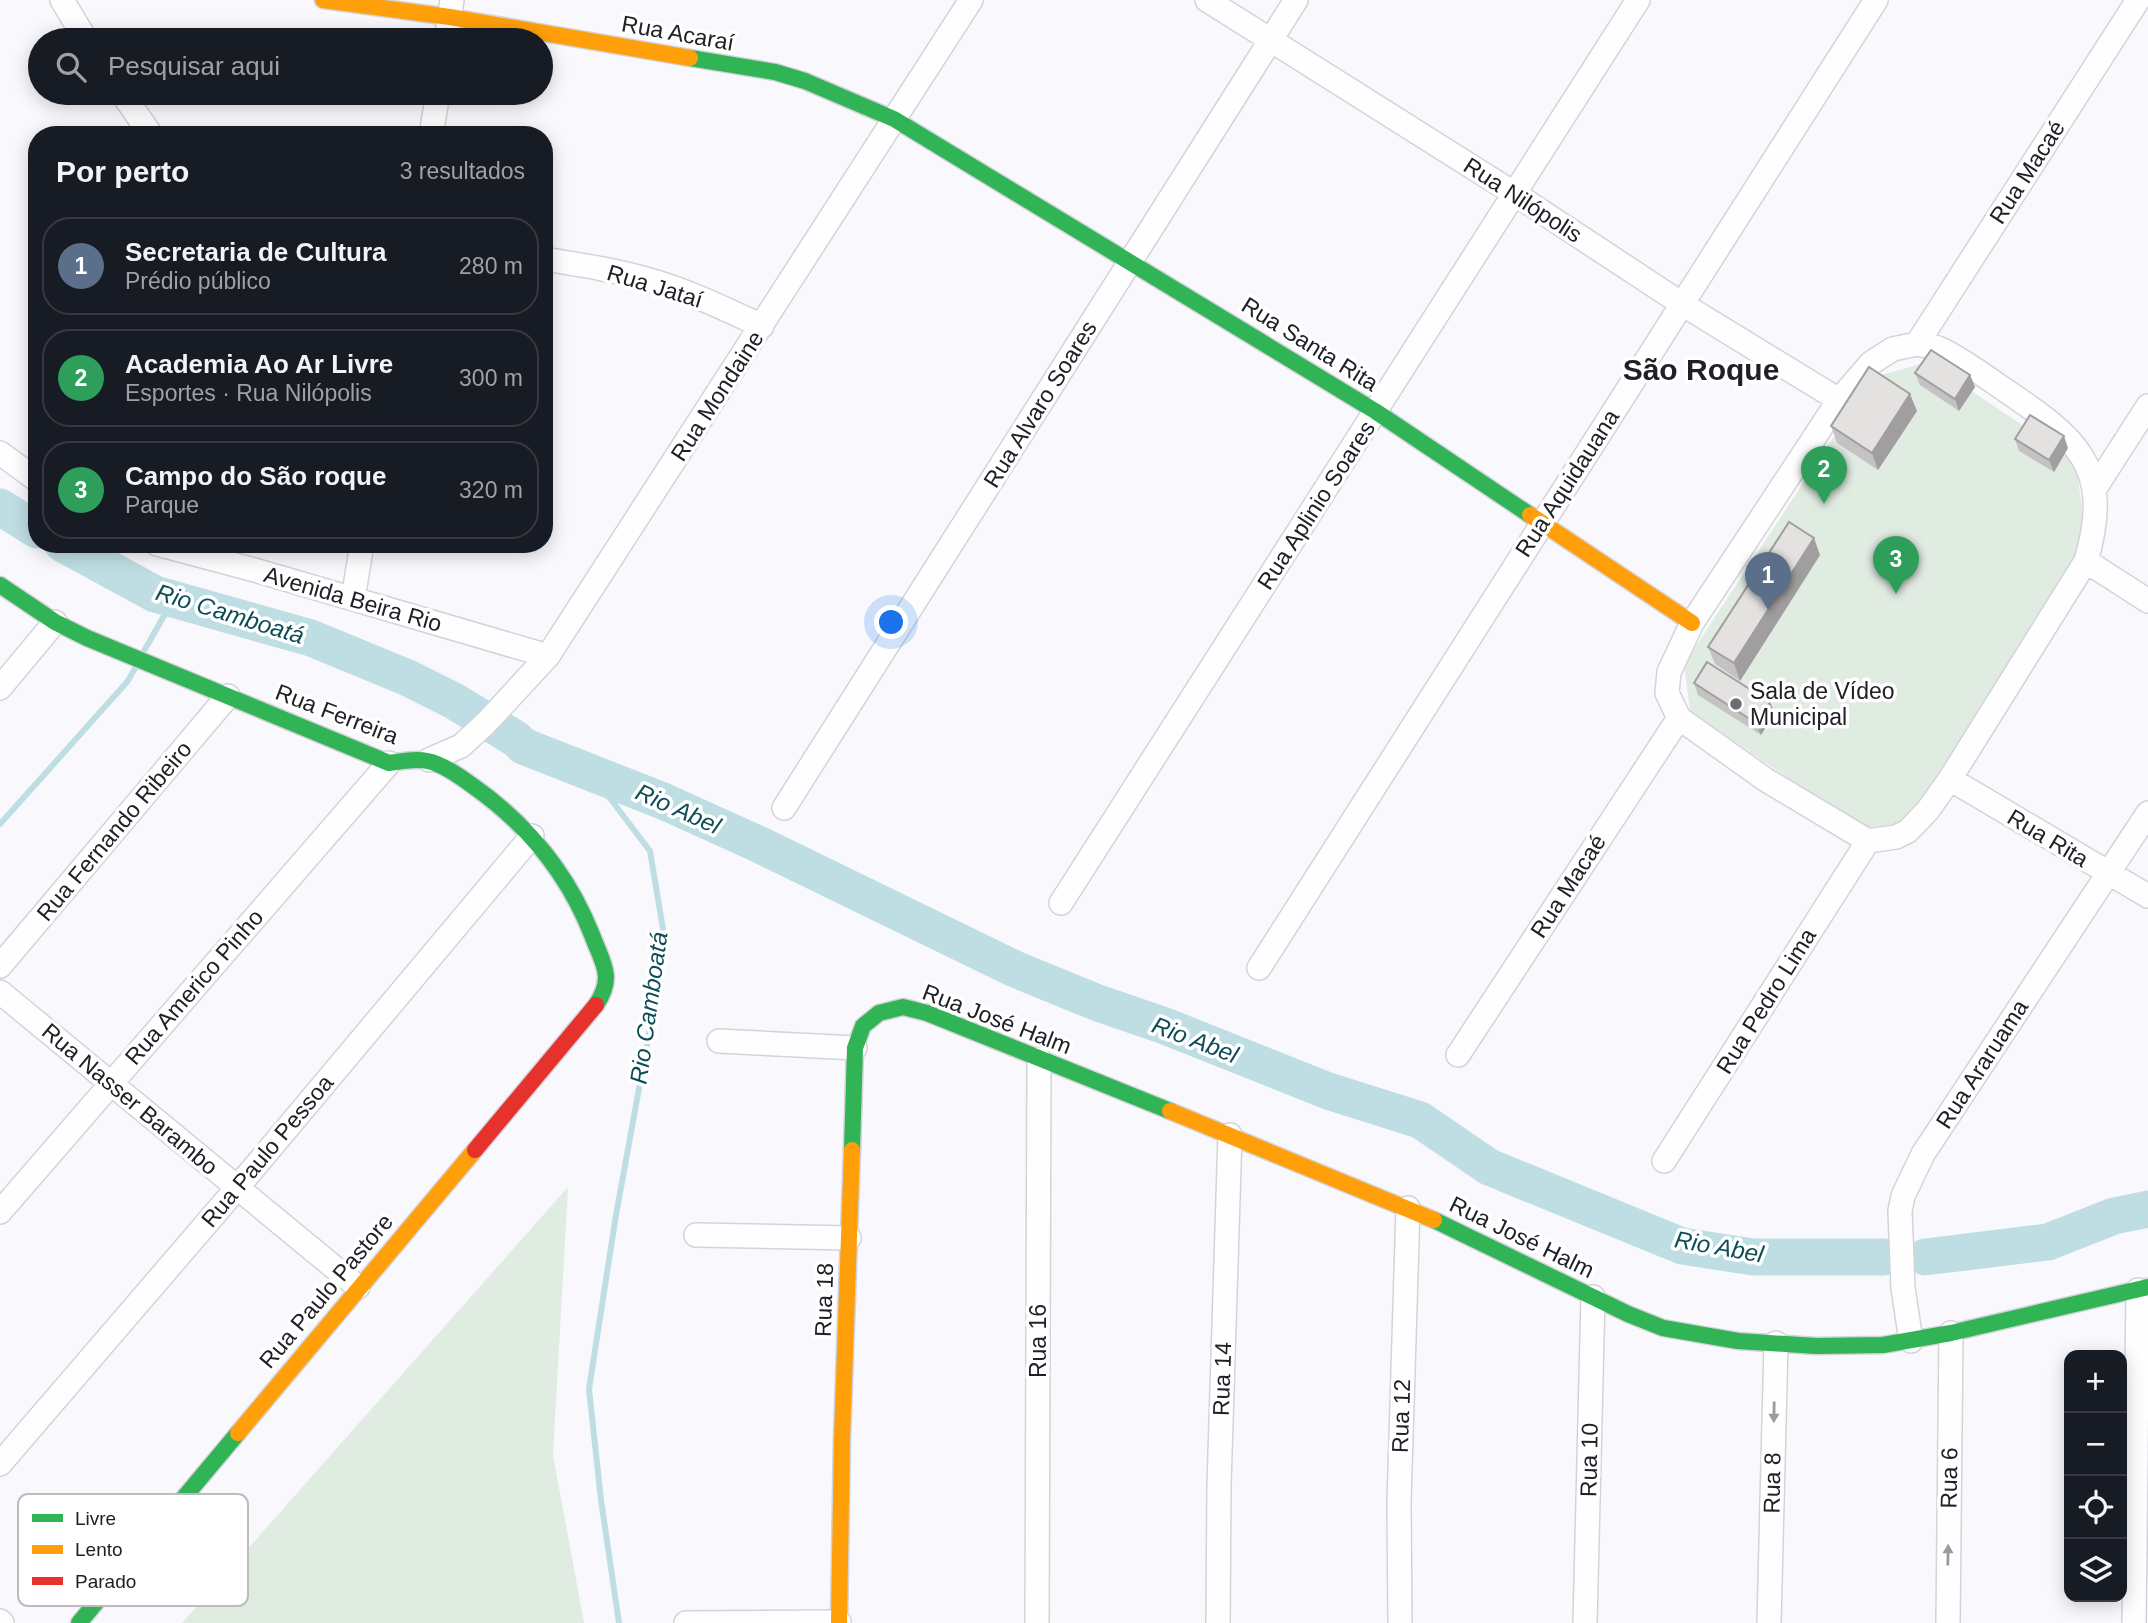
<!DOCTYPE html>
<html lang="pt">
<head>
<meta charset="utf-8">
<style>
  :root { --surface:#171b24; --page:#242831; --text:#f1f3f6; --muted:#9ea1a6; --line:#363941; --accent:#6d6c72 }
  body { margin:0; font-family:Helvetica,sans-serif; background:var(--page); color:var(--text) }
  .controls { position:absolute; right:21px; bottom:21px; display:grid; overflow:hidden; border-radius:14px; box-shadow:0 4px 18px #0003 }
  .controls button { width:63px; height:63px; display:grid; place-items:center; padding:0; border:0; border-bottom:2px solid var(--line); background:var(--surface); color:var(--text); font:35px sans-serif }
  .you { position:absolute; left:892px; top:623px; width:24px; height:24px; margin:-18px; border:5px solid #fff; border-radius:50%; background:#1a73e8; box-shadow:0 0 0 10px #1a73e833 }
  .badge { display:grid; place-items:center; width:46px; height:46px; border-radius:50%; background:var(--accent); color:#fff; font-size:23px; font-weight:700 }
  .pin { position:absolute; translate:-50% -58px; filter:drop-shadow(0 2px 4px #0008) }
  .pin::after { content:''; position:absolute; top:37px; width:24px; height:21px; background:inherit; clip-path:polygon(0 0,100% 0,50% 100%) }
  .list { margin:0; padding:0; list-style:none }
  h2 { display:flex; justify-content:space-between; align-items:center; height:91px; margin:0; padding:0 28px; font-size:30px }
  h2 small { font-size:23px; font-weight:400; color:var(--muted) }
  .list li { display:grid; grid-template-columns:46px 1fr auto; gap:21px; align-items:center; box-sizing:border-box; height:98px; margin:0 14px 14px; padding:0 14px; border:2px solid var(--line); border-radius:28px }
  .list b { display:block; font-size:26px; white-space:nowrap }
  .list p { margin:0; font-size:23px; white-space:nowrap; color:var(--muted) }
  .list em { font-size:23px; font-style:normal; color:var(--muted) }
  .icon { flex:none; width:38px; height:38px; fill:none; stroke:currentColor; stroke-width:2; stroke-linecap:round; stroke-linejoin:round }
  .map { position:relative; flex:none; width:2148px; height:1623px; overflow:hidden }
  .search { position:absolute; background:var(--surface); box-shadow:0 4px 18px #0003; left:28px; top:28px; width:525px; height:77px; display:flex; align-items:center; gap:18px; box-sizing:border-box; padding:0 24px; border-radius:38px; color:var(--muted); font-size:26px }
  .panel { position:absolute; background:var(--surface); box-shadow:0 4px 18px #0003; left:28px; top:126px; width:525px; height:427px; border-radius:28px }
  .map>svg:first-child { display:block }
</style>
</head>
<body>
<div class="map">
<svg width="2148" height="1623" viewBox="0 0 2148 1623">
  <rect width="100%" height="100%" fill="#f9f9fd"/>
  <!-- green -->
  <path fill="#e0ebe2" d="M1928,362L2075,460L2086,534L2084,555L1939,779L1905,824L1861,828L1690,711L1684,664L1842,424L1877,376Z
    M568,1187L553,1455L584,1623H182Z"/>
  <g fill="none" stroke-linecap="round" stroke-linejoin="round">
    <!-- stream -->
    <path stroke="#bfdee4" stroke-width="6" d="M115,572L165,614L144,651
      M523,746L606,793L650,851L664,935L650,1028L616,1215L589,1389L601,1500L619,1623
      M0,824L127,682L136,667"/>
    <!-- river -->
    <path stroke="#bfdee4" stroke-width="37" d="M0,507L37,530
      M63,544L155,594L311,638L408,678L454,701L516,739L523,746L663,801L758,844L1015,969L1098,1003L1165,1026L1328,1091L1420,1120L1489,1167L1682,1246L1753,1257H1884
      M1925,1257L2048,1242L2114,1216L2148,1209"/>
    <!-- street casing -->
    <g stroke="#d4d3d9" stroke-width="26">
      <path id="street" d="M62,0L86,40
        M1207,0L1515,194L1682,304L1839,400
        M446,40L452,0
        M122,93L151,135
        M431,135L438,93
        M544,259C582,265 620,271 656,282C693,293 727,310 762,326
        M1917,344C1924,346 1932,346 1938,348C1959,357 1983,375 2002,388C2076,438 2114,465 2086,561L1950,779L1928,810L1908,831L1896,837L1868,841L1766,780L1679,718L1667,693L1669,672L1692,623L1839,400L1871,363L1893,349Z
        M1917,344L2138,0
        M0,453L37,480
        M2094,490L2148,406
        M157,544L258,571L548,656
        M2086,561L2148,601
        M353,599L362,544
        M0,688L55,622
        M429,760L461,746L486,723L548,656L971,0
        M1950,779L2148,896
        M784,808L1296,0
        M1061,903L1638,0
        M0,966L228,696
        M1259,968L1876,0
        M0,992L358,1287
        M719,1041L855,1048
        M1458,1055L1679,718
        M1664,1161L1868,841
        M0,1212L389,763
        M696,1235L849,1238
        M1911,1341L1903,1288L1900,1211L1903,1196L1923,1154L2148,813
        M0,1464L237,1188L532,836
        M0,1621L2,1623
        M686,1623L839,1622
        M1037,1623L1039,1059
        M1218,1623L1219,1485L1230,1135
        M1400,1623L1399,1502L1408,1208
        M1585,1623L1593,1297
        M1769,1623L1776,1343
        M1948,1623L1951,1333
        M2134,1623L2138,1290"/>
    </g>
    <!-- fast casing -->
    <g stroke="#d4d3d9" stroke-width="19">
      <path id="fast" d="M690,58L775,72L805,81L894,119L1375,411L1530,515
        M0,585L55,622L87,638L389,763C405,761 421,757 437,764C450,769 462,778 473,786C527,824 568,874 592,935C603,964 615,977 596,1005
        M852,1150L855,1048L863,1026L879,1013L903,1007L927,1013L1170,1111
        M1434,1220L1628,1314L1663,1328L1738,1341L1816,1346L1883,1345L1951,1333L2148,1287
        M79,1623L238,1433"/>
    </g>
    <!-- slow casing -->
    <g stroke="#d4d3d9" stroke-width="19">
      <path id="slow" d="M323,0L450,17L690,58
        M1530,515L1692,623
        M1170,1111L1434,1220
        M238,1433L475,1150
        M839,1623L842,1438L852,1150"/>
    </g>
    <!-- jam casing -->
    <g stroke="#d4d3d9" stroke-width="19">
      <path id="jam" d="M475,1150L596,1005"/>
    </g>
    <!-- street -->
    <use href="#street" stroke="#fefeff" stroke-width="23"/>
    <!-- fast -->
    <use href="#fast" stroke="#30b455" stroke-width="16"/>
    <!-- slow -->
    <use href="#slow" stroke="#ff9f0a" stroke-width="16"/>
    <!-- jam -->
    <use href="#jam" stroke="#e5322d" stroke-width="16"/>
  </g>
  <!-- wall -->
  <path fill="#c4c2c2" d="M1915,373L1970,375L1975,387L1959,411L1920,385Z
    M1917,411L1878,470L1837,443L1831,426Z
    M2015,439L2068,448L2054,472L2019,451Z
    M1820,555L1740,681L1715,664L1708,647Z
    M1694,683L1775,713L1761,735L1698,695Z"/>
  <!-- shaded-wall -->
  <path fill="#a09e9e" d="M1970,375L1975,387L1959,411L1955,399Z
    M1910,394L1917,411L1878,470L1872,453Z
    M2064,436L2068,448L2054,472L2049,460Z
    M1814,538L1820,555L1740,681L1734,663Z
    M1770,702L1775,713L1761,735L1756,723Z"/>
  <!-- building -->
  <path fill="#e4e2e1" stroke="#a09e9e" stroke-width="2" d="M1931,350L1970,375L1955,399L1915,373Z
    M1869,367L1910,394L1872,453L1831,426Z
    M2030,415L2064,436L2049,460L2015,439Z
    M1789,522L1814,538L1734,663L1708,647Z
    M1707,662L1770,702L1756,723L1694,683Z"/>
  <!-- one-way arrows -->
  <defs><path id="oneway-solid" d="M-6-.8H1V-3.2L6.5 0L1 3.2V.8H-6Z" transform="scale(1.75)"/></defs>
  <g fill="#9b9a9e">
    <use href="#oneway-solid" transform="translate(1774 1412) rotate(91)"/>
    <use href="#oneway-solid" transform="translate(1948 1555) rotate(-89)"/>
  </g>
  <!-- markers -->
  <circle fill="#6d6c72" stroke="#fff" stroke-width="2.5" cx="1736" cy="704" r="7"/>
  <g text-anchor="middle" stroke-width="7" stroke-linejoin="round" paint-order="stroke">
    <!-- street labels -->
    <g font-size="23" fill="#212027" stroke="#fff">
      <text transform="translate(678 33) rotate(10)" y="8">Rua Acaraí</text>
      <text transform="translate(2027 172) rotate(-57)" y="8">Rua Macaé</text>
      <text transform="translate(1523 200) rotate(33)" y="8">Rua Nilópolis</text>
      <text transform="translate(655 286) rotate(17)" y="8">Rua Jataí</text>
      <text transform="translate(1310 344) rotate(32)" y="8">Rua Santa Rita</text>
      <text transform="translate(717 396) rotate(-57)" y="8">Rua Mondaine</text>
      <text transform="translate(1040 404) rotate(-58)" y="8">Rua Alvaro Soares</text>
      <text transform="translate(1567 483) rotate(-57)" y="8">Rua Aquidauana</text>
      <text transform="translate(1316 505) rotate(-57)" y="8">Rua Aplinio Soares</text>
      <text transform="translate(353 599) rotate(16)" y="8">Avenida Beira Rio</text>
      <text transform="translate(337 714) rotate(21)" y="8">Rua Ferreira</text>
      <text transform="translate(114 831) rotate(-50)" y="8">Rua Fernando Ribeiro</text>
      <text transform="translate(2048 838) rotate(31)" y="8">Rua Rita</text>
      <text transform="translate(1568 886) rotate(-57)" y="8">Rua Macaé</text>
      <text transform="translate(194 987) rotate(-49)" y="8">Rua Americo Pinho</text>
      <text transform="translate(1766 1001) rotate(-58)" y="8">Rua Pedro Lima</text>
      <text transform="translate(997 1019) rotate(21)" y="8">Rua José Halm</text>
      <text transform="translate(1982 1064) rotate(-57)" y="8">Rua Araruama</text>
      <text transform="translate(130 1099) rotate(40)" y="8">Rua Nasser Barambo</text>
      <text transform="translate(267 1151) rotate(-50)" y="8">Rua Paulo Pessoa</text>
      <text transform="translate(1522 1237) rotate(26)" y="8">Rua José Halm</text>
      <text transform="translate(326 1291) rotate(-50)" y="8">Rua Paulo Pastore</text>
      <text transform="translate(824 1300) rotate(-88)" y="8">Rua 18</text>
      <text transform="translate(1038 1341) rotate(-90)" y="8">Rua 16</text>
      <text transform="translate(1222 1379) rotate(-88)" y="8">Rua 14</text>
      <text transform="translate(1401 1416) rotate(-88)" y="8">Rua 12</text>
      <text transform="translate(1589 1460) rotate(-89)" y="8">Rua 10</text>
      <text transform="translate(1949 1478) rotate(-89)" y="8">Rua 6</text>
      <text transform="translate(1772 1483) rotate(-89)" y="8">Rua 8</text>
    </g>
    <!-- poi labels -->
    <g font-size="23" fill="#212027" stroke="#fff" text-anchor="start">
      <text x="1750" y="699">Sala de Vídeo<tspan x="1750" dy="26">Municipal</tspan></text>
    </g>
    <!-- water labels -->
    <g font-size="24" font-style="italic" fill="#0c4c56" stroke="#fff">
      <text transform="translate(230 614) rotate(17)" y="8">Rio Camboatá</text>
      <text transform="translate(678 809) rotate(24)" y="8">Rio Abel</text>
      <text transform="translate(649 1008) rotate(-82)" y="8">Rio Camboatá</text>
      <text transform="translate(1195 1040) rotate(21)" y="8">Rio Abel</text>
      <text transform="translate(1719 1247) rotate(10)" y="8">Rio Abel</text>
    </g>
    <!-- district labels -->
    <g font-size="30" font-weight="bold" fill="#212027" stroke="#fff">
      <text x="1701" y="380">São Roque</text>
    </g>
  </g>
  <!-- legend -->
  <rect x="18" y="1494" width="230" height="112" rx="10" fill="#fff" stroke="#bcbcbe" stroke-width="2"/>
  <rect x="32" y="1514" width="31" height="8" fill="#30b455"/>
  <rect x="32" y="1545" width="31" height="9" fill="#ff9f0a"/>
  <rect x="32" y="1577" width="31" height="8" fill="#e5322d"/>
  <g font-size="19" fill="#212027">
    <text x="75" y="1525">Livre</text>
    <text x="75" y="1556">Lento</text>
    <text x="75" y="1588">Parado</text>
  </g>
</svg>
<div class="controls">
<button>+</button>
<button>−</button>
<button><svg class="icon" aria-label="locate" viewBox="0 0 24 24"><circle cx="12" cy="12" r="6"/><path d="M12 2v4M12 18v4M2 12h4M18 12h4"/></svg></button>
<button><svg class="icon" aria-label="layers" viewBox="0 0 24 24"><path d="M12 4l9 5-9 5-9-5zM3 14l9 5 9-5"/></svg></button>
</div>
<div class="you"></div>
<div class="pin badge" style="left:1768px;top:610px;background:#5c6f8a">1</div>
<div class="pin badge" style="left:1824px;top:504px;background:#2e9e5b">2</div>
<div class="pin badge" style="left:1896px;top:594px;background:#2e9e5b">3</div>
<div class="search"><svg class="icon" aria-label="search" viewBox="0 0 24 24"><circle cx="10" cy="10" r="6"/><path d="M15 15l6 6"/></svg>Pesquisar aqui</div>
<section class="panel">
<h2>Por perto<small>3 resultados</small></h2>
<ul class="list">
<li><span class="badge" style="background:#5c6f8a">1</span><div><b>Secretaria de Cultura</b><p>Prédio público</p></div><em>280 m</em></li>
<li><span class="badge" style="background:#2e9e5b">2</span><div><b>Academia Ao Ar Livre</b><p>Esportes · Rua Nilópolis</p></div><em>300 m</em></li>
<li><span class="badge" style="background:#2e9e5b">3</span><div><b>Campo do São roque</b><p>Parque</p></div><em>320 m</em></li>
</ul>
</section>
</div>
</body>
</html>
